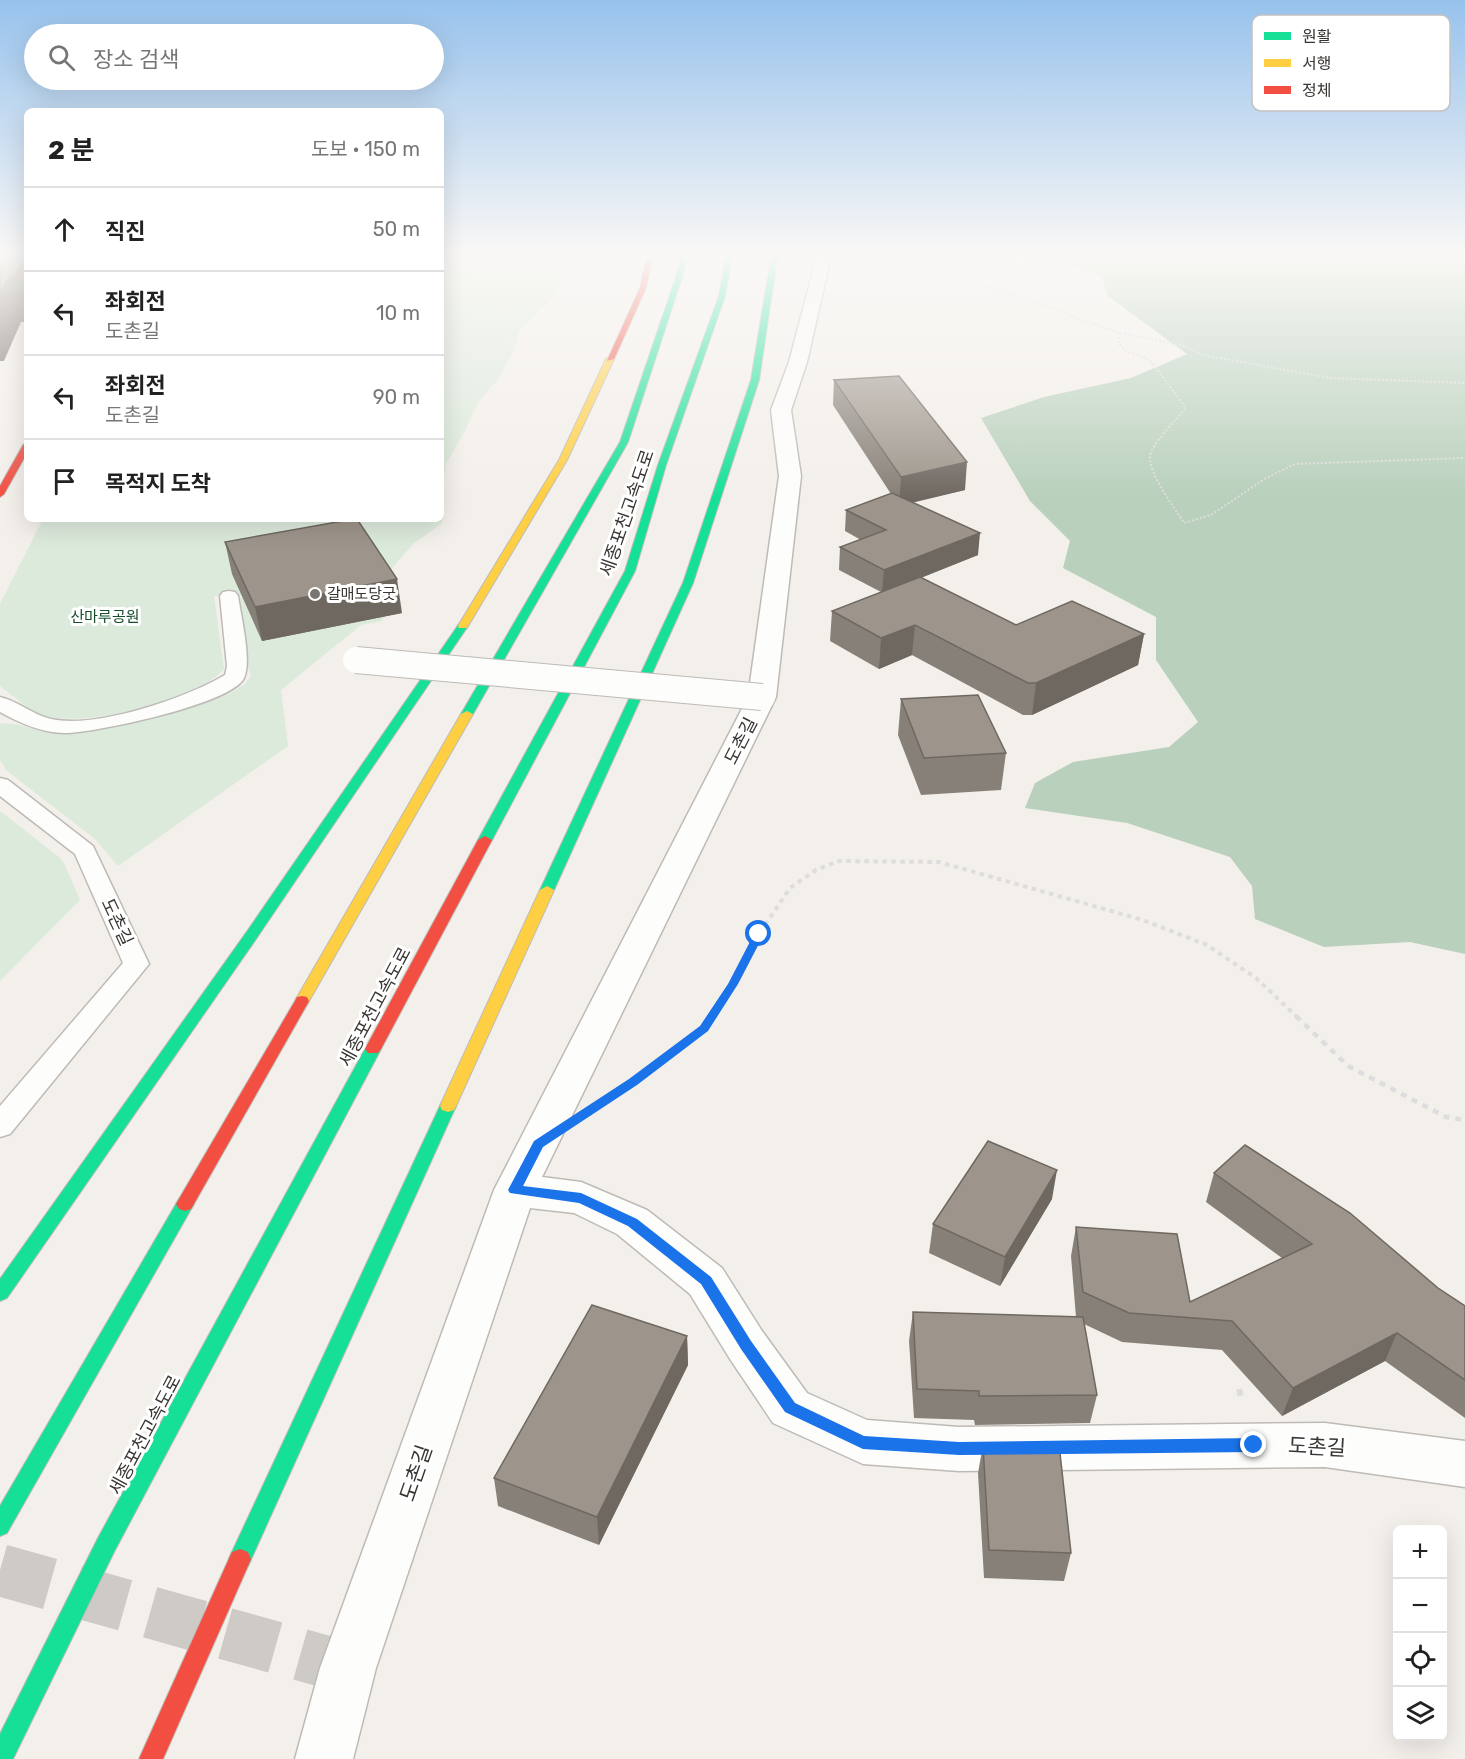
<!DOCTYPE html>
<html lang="ko">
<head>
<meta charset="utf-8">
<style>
  :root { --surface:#fff; --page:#f6f6f6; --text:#222; --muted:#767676; --line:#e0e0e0 }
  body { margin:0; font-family:Rubik,"Noto Sans KR",sans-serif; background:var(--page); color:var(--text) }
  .controls { position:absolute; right:18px; bottom:18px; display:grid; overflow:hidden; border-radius:9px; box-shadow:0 6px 24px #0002 }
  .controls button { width:54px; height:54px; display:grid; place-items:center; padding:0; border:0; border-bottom:2px solid var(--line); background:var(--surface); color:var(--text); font:30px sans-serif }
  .stop { position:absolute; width:18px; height:18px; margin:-14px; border:4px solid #1a73e8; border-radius:50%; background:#fff }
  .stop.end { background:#1a73e8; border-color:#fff; box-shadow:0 2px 6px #0008 }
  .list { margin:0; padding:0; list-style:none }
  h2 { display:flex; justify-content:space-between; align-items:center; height:78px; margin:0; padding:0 24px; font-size:26px }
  h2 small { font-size:20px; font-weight:400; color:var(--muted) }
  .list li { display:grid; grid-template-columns:39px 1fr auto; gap:18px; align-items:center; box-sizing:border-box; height:84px; padding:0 24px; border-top:2px solid var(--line) }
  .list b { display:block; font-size:22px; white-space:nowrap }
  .list p { margin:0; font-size:20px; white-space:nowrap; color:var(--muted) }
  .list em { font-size:20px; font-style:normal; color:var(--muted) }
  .icon { flex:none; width:33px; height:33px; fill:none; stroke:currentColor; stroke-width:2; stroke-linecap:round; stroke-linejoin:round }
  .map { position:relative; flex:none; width:1465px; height:1759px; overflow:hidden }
  .search { position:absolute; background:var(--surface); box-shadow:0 6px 24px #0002; left:24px; top:24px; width:420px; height:66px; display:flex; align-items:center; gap:15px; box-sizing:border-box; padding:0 21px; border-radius:33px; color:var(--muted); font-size:22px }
  .panel { position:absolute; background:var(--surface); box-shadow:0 6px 24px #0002; left:24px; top:108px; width:420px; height:414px; border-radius:9px }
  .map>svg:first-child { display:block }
</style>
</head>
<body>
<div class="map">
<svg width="1465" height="1759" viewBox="0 0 1465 1759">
  <rect width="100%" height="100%" fill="#f3efea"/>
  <!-- green -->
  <path fill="#dceadc" d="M441,252H590L550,301L520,329L514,350L499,378L477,404L466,429L446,464L441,498Z
    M441,504L442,523L413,544L380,582L394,606L381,621L361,625L281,690L288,746L118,866L95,839L7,771L0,760V724C19,721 39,733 59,734C92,735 217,706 242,686C246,684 248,679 251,676L245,656L239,599L243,596H214L224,669C199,700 84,728 46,716C27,710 15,697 0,686V604L43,519H441Z
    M0,811L59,857L64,863L80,900L0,981Z"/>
  <!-- forest -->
  <path fill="#b8d0bc" d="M1033,252H1465V954L1410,942L1324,947L1255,919L1252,886L1230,857L1127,823L1025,808L1035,783L1073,762L1169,747L1198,722L1156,660V617L1063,568L1070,541L1030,501L981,418L1044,397L1131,378L1187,354L1108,296L1101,276Z"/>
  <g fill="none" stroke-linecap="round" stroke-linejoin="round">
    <!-- street-tunnel -->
    <path stroke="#cecac5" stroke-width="52" stroke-dasharray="52 26" stroke-linecap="butt" d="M0,1570L348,1668"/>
    <!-- lane casing -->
    <g stroke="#bebbb7" stroke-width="3">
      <path id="lane" d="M229,591L235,592L238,596C241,616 252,661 244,678C232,704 94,733 65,733C42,733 20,723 0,712V697C18,701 33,715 51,719C96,729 186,698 225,675L227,666L220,596L223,592Z
        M0,778L8,780L93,846L149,964L10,1134L0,1137V1106L123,963L75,854L0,796Z"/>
    </g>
    <!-- street casing -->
    <g stroke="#bebbb7" stroke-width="3">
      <path id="street" d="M818,252H832L807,362L791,410L801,476L776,697L542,1177L581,1182L647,1210L722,1268L762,1331L807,1393L867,1420L959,1427L1325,1423L1465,1441V1487L1325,1467L959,1471L863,1464L773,1423L730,1359L690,1294L617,1234L574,1213L530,1208L376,1668L353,1759H295L320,1668L494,1190L748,697L779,476L771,410L789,362Z"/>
    </g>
    <!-- fast casing -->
    <g stroke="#bebbb7" stroke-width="2">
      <path id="fast" d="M682,252H688L682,277L628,442L473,714L467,717L463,716L461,714L620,442L676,277Z
        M727,252H733L725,296L666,465L635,571L492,840L485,844L480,843L478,840L625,571L658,465L719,296Z
        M772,252H778L759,380L693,583L554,890L547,894L542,893L540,890L683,583L751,380Z
        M463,623L468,626L258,936L7,1298L0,1301V1279L248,930L459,624Z
        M373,1044L378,1045L381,1049L114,1552L13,1759H0V1734L98,1538L365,1049L368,1045Z
        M448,1100L454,1102L456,1106L248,1566L240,1569L232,1566L229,1559L232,1552L440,1106L442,1102Z
        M185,1197L191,1199L194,1204L191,1209L7,1533L0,1536V1506L179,1199Z"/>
    </g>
    <!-- slow casing -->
    <g stroke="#bebbb7" stroke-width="2">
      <path id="slow" d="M610,357L614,359L567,460L468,626L467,628H459L458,626L559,460L606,359Z
        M467,711L473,714L309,1001L307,1005H297L295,1001L461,714Z
        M547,886L554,890L456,1106L454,1110L448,1112L442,1110L440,1106L540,890Z"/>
    </g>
    <!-- jam casing -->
    <g stroke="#bebbb7" stroke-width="2">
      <path id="jam" d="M648,252H654L646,288L614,359L607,361L640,288Z
        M27,442V453L4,494L0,497V486L23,445Z
        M485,836L492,840L381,1049L378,1053H368L365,1049L478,840Z
        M302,996L307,997L309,1001L191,1209L185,1211L179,1209L176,1204L179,1199L295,1001L297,997Z
        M240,1549L248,1552L251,1559L163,1759H139L232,1552Z"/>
    </g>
    <!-- path-far3 -->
    <path stroke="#dedcdc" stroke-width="2" stroke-dasharray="2 2" stroke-linecap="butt" d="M855,259L964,278L1120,333L1185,346L1202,355L1330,378L1465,383
      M1120,333L1118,343L1126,351L1150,360L1186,408C1178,418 1150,445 1150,457C1150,477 1174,506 1184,523L1211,515L1266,478L1295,464L1465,458"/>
    <!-- path-far2 -->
    <path stroke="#dedcdc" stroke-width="4" stroke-dasharray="4.5 4.5" stroke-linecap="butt" d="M711,1018L733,984L759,934L790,888L816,870L839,861L939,862L1143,920L1207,945L1256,978L1298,1018"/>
    <!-- path-far1 -->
    <path stroke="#dedcdc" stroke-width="4.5" stroke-dasharray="6 6" stroke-linecap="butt" d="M1296,1016L1348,1066L1446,1117L1465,1120
      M609,1097L704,1029L712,1016"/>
    <!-- path -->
    <path stroke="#dedcdc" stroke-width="6" stroke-dasharray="7 7" stroke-linecap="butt" d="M1239,1389L1242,1401"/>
    <!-- lane -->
    <use href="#lane" fill="#fdfdfc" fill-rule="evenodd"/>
    <!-- street -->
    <use href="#street" fill="#fdfdfc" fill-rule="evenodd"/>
    <!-- fast -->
    <use href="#fast" fill="#16e098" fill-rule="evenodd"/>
    <!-- slow -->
    <use href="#slow" fill="#ffcf43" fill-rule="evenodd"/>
    <!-- jam -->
    <use href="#jam" fill="#f24e42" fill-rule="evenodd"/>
    <!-- street-bridge casing -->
    <g stroke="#bebbb7" stroke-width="28" stroke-linecap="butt">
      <path id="street-bridge" d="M356,660L762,697"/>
    </g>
    <!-- street-bridge -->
    <use href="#street-bridge" stroke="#fdfdfc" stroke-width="26"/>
  </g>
  <!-- wall -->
  <path fill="#878078" d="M834,380L965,490L912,502L978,555L921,578L1016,625L1144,634L1138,665L1032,715H1023L912,655L879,669L830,641L832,611L881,592L839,570L840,547L861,540L845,531L846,510L891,494L833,405Z
    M225,542L402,613L262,641L232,574Z
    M901,699L1006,753L1001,790L921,795L898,735Z
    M1214,1173L1438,1288L1465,1306V1418L1385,1361L1282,1416L1222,1350L1122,1342L1084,1324L1097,1395L1090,1423L975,1425L974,1420L914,1418L909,1341L913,1312L1076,1317L1071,1256L1076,1227L1190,1302L1282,1258L1206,1202Z
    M1052,1199L1000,1286L929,1253L933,1224Z
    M687,1336L688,1365L599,1545L498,1506L494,1478Z
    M983,1445L1071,1553L1064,1581L984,1578L978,1473Z"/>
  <!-- shaded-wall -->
  <path fill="#6e6861" d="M27,252V322H21L4,361H0V294L9,277Z
    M967,462L965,490L899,506L901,477Z
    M980,533L978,555L882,593L884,570Z
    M397,579L402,613L262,641L255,607Z
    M915,625L912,655L879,669L881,638Z
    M1144,634L1138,665L1032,715L1036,683Z
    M1057,1170L1052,1199L1000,1286L1005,1257Z
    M1397,1333L1385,1361L1282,1416L1293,1388Z
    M687,1336L688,1365L599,1545L597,1517Z"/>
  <!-- building -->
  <path fill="#9d958b" stroke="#6e6861" stroke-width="1.5" d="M0,252H27L14,276L9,277L0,294Z
    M899,376L967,462L901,477L834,380Z
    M892,493L980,533L884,570L840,547L886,530L846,510Z
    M354,519H357L397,579L255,607L225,542Z
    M920,577L1016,625L1072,601L1144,634L1036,683H1028L915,625L881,638L832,611Z
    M978,695L1006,753L924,758L901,699Z
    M988,1141L1057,1170L1005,1257L933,1224Z
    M1245,1145L1350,1213L1438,1288L1465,1306V1380L1397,1333L1293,1388L1232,1321L1129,1313L1083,1292L1076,1227L1177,1234L1190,1302L1312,1244L1214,1173Z
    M592,1305L687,1336L597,1517L494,1478Z
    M913,1312L1083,1317L1097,1395L979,1396V1391L917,1389Z
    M1059,1444L1071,1553L989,1550L983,1445Z"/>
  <!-- sky -->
  <linearGradient id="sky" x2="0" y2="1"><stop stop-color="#97c2ec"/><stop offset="0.51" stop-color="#faf8f6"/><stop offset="1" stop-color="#faf8f6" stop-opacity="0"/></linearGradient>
  <rect width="1465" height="498" fill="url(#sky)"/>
  <!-- route -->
  <path fill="#1a73e8" d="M759,931L764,934L738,984L708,1031L637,1085L543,1147L523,1186L581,1193L637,1219L711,1277L751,1341L795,1403L864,1436L959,1442L1254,1438L1260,1440L1262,1445L1260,1450L1254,1452L959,1455L863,1449L785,1412L741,1349L701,1284L628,1226L579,1203L510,1193L508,1190L534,1141L629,1079L700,1026L728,984L754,934Z"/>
  <!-- markers -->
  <circle fill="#797672" stroke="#fff" stroke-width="2" cx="315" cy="594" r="6"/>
  <g text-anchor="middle" stroke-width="6" stroke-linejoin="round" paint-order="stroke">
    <!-- far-poi labels -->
    <g font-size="15" fill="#383532" stroke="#fff" text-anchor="start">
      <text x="327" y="599">갈매도당굿</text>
    </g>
    <!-- far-park labels -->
    <g font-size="15" fill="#174d2c" stroke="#fff">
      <text x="105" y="622">산마루공원</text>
    </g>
    <!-- street labels -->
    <g font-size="18" fill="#383532" stroke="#fff">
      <text transform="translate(627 513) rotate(-71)" y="6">세종포천고속도로</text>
      <text transform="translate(741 741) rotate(-63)" y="6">도촌길</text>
      <text transform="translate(117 922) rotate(65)" y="6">도촌길</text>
      <text transform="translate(375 1007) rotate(-62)" y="6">세종포천고속도로</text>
      <text transform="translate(145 1435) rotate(-62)" y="6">세종포천고속도로</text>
    </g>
    <!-- near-street labels -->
    <g font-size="21" fill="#383532" stroke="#fff">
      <text transform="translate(1317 1447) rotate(3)" y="7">도촌길</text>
      <text transform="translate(416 1473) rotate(-71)" y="7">도촌길</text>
    </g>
  </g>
  <!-- legend -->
  <rect x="1252" y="15" width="198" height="96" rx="9" fill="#fff" stroke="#c3c2c2" stroke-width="1.5"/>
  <rect x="1264" y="32" width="27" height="8" fill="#16e098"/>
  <rect x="1264" y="59" width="27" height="8" fill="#ffcf43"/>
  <rect x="1264" y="86" width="27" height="8" fill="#f24e42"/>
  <g font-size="16" fill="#383532">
    <text x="1302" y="42">원활</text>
    <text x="1302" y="69">서행</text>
    <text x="1302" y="96">정체</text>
  </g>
</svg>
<div class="controls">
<button>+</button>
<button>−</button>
<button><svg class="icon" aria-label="locate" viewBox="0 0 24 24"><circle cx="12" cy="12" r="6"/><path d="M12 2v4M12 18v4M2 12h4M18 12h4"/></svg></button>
<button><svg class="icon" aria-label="layers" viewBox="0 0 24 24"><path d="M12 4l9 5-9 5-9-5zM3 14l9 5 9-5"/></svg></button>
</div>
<div class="stop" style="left:759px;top:934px"></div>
<div class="stop end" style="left:1254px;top:1445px"></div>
<div class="search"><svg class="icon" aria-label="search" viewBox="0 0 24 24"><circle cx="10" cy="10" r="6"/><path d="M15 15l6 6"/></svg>장소 검색</div>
<section class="panel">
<h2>2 분<small>도보 · 150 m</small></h2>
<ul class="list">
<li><svg class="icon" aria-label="ahead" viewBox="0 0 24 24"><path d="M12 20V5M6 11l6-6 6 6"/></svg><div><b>직진</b></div><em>50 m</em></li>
<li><svg class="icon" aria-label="left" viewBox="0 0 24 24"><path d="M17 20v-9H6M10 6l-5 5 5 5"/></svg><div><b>좌회전</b><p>도촌길</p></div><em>10 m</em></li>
<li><svg class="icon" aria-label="left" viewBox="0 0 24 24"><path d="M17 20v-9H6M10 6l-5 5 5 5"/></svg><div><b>좌회전</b><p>도촌길</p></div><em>90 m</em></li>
<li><svg class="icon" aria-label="arrive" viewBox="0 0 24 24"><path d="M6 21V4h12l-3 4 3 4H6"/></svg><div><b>목적지 도착</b></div></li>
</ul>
</section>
</div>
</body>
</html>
